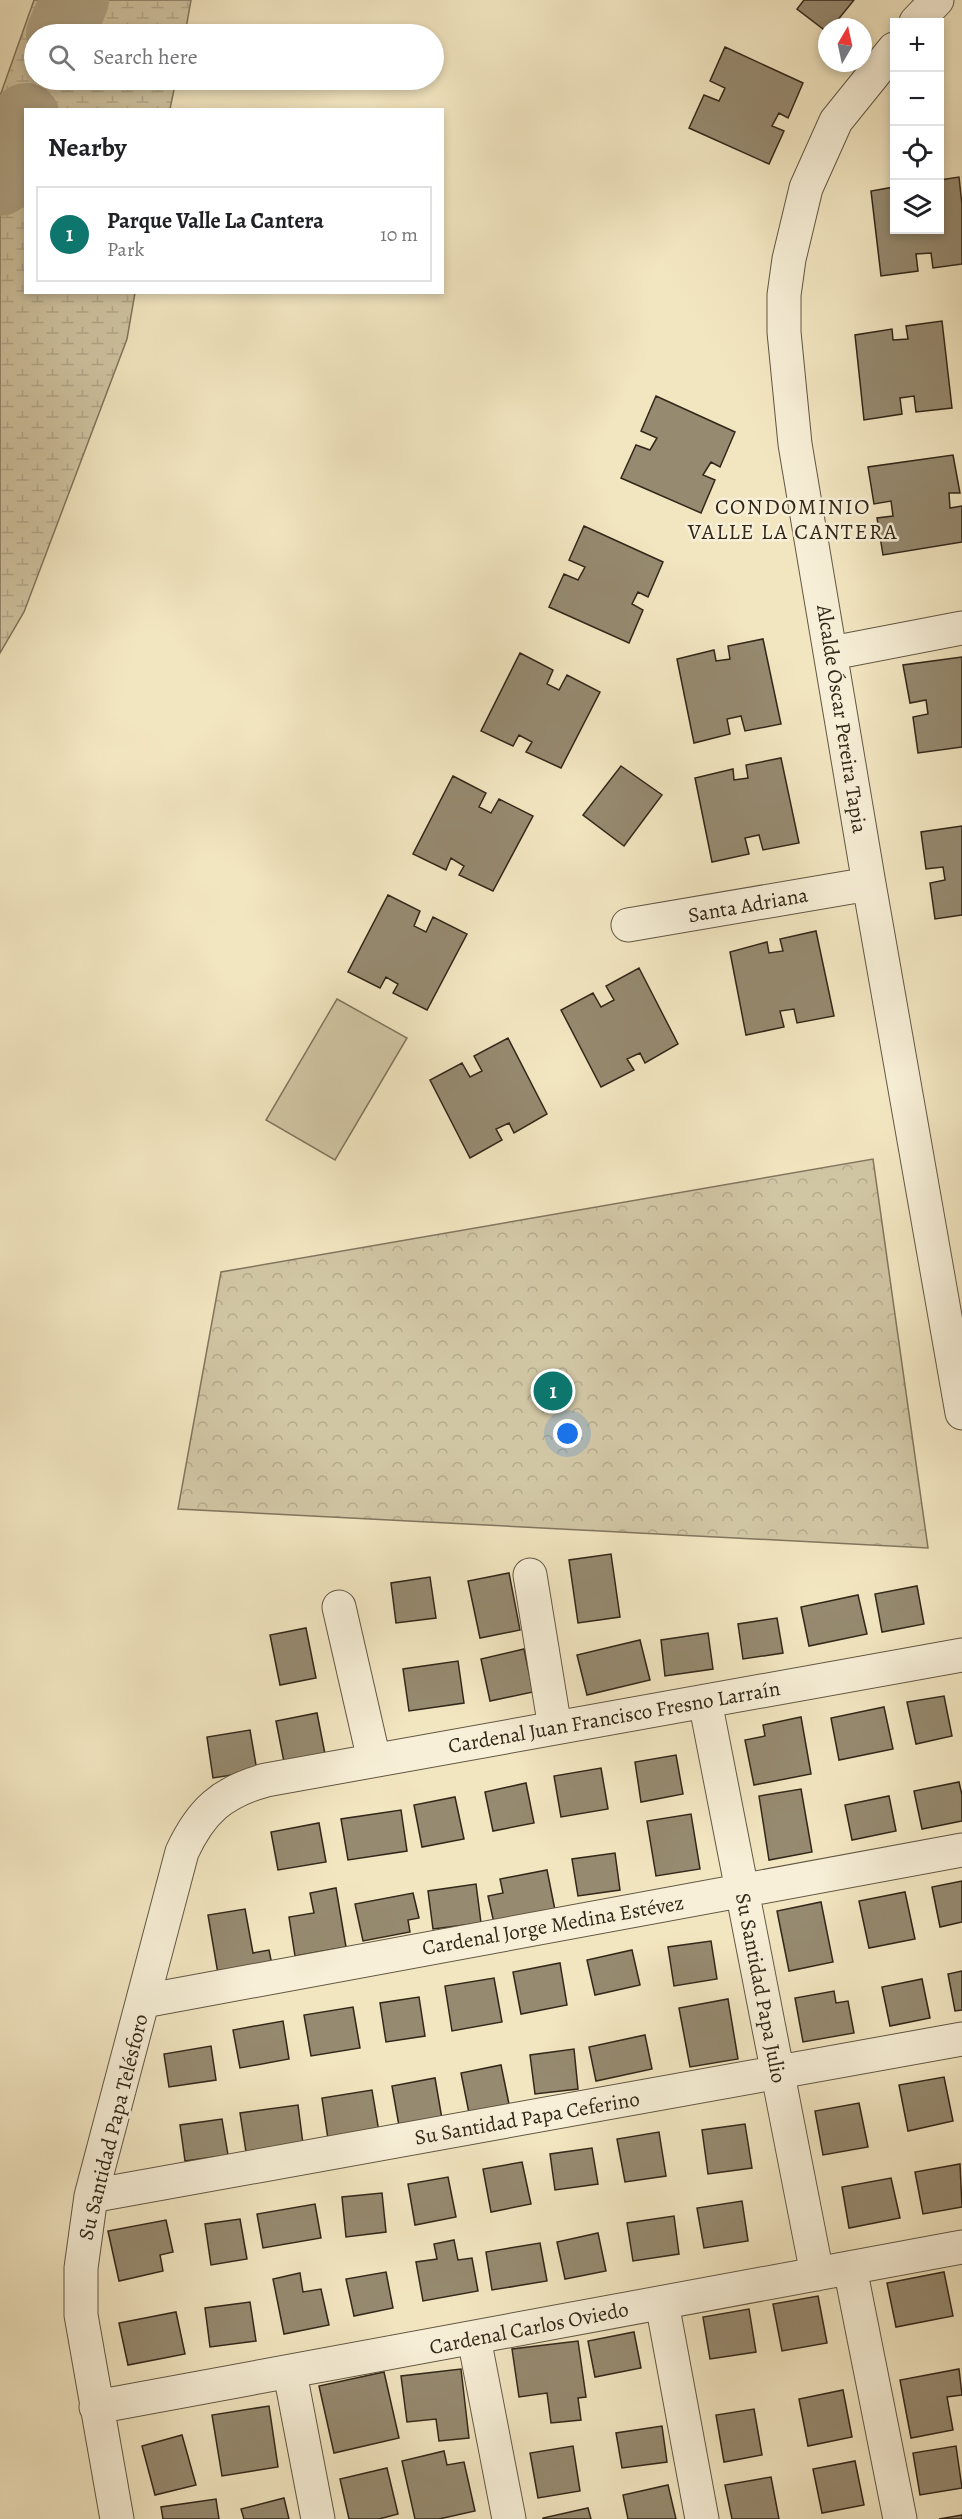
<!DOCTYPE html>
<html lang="en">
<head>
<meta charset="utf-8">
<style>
  :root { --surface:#fff; --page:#f2f2f2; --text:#202124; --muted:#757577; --line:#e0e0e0; --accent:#0f766e }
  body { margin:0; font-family:Alegreya,serif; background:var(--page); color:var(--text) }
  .controls { position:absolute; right:18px; top:18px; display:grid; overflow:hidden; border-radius:0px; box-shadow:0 3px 9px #0003 }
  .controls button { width:54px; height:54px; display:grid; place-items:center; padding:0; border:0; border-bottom:2px solid var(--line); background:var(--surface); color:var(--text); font:30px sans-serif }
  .compass { position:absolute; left:818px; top:18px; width:54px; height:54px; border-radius:50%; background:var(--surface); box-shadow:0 3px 9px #0003; rotate:9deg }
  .you { position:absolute; left:568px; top:1434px; width:21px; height:21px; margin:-15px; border:4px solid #fff; border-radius:50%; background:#1a73e8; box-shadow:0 0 0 9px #1a73e833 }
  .badge { display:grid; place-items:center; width:39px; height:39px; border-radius:50%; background:var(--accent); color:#fff; font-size:20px; font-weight:700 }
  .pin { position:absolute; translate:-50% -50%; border:3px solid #fff; box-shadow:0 2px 6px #0006 }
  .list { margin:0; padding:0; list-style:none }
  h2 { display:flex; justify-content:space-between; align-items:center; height:78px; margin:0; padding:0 24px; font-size:26px }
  h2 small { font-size:20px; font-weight:400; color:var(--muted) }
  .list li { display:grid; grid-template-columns:39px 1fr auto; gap:18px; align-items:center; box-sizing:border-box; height:96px; margin:0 12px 12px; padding:0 12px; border:2px solid var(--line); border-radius:0px }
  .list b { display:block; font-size:22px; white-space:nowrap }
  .list p { margin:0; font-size:20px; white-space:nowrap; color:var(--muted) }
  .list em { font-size:20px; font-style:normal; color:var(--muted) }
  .icon { flex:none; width:33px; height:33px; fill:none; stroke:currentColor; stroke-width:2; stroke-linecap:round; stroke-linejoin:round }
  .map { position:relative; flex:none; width:962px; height:2519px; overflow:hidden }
  .search { position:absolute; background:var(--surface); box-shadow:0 3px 9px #0003; left:24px; top:24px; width:420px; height:66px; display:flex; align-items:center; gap:15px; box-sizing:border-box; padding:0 21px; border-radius:33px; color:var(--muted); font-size:22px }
  .panel { position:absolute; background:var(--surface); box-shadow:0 3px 9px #0003; left:24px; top:108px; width:420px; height:186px; border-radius:0px }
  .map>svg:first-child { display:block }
</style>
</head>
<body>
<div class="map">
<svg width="962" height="2519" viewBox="0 0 962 2519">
  <defs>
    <pattern id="forest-crowns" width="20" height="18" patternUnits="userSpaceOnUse" patternTransform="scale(1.5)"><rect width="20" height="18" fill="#d1c6a4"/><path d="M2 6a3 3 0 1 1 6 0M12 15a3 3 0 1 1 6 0" fill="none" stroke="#b4aa8d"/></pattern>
    <pattern id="wetland-marsh" width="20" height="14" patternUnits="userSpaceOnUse" patternTransform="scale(1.5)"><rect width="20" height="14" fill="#d1c6a4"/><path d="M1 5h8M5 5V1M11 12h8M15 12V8" fill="none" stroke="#b4aa8d"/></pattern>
  </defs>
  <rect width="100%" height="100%" fill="#f2e6c1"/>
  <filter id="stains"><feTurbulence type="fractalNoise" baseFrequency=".00333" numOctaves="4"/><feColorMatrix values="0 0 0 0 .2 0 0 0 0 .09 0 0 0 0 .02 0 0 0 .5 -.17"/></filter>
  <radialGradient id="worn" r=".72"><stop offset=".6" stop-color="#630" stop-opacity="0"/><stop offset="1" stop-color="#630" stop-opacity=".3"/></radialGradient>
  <!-- forest -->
  <path fill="url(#forest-crowns)" stroke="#82765e" stroke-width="1.5" d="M873,1159L928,1548L178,1509L221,1272Z"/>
  <!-- wetland -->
  <path fill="url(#wetland-marsh)" stroke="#82765e" stroke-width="1.5" d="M34,0H191L185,34H34V80H176L170,109L26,110V292L135,293L127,339L24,612L0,653V96Z"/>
  <!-- pitch -->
  <path fill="#d1c6a4" stroke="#82765e" stroke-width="1.5" d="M337,999L407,1038L335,1160L266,1120Z"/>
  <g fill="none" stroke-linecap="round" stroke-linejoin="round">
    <!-- river -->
    <path stroke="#b1a588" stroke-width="68" d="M60,34L75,0
      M0,182L26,117"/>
  </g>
  <!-- building -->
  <path fill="#968a70" stroke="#322719" stroke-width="1.5" d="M804,0H854L832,27H827V32L797,9Z
    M725,47L803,83L788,118L779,113L772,126L784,131L769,164L689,128L704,95L719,101L725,88L710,81Z
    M959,177L962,205V264L933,268L931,253L916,254L918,271L881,276L871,191L894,187V230H940V180Z
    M942,321L952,408L916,412L914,396L900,398L902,414L864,420L855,335L892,329L893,340L908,339L906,326Z
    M656,396L735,432L720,467L711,462L703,475L715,480L701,513L621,478L636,445L650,450L657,438L641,431Z
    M953,455L960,493H949L950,508L962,506V542L883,555L877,518L893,516L891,501L874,504L868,467Z
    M584,526L663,562L648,597L638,592L632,604L643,610L629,643L549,607L564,574L578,580L585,567L569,560Z
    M763,639L781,724L745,731L741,716L727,719L730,734L694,743L677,659L714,650L716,661L730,659L728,646Z
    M520,653L553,670L547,684L559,690L567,675L600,692L561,768L526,752L532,742L519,735L513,746L481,731Z
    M962,657V747L918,753L913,717L928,714L926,700L910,703L903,665Z
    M781,758L799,843L763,850L759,835L745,838L749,854L712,862L695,778L733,769L734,780L748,778L746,765Z
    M621,766L662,795L624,846L583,815Z
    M453,776L486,793L479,807L491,813L499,799L533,816L493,891L459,875L464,866L451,858L446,870L413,854Z
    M962,826V915L935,919L930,883L945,880L943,867L926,869L921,832Z
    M388,895L420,911L414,926L426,932L433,917L467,934L427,1010L393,993L398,984L386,977L380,988L348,972Z
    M816,931L834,1016L797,1023L794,1009L780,1011L784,1027L746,1035L730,952L767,942L769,953L783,951L780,939Z
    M639,968L678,1044L645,1063L640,1053L627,1059L634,1070L601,1087L561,1010L593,993L601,1007L614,1000L606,986Z
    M508,1038L547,1114L514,1133L509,1123L496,1129L502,1140L470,1158L430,1080L462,1063L470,1077L482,1071L474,1056Z
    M611,1554L620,1617L578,1623L569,1560Z
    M509,1573L520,1630L480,1638L468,1581Z
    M430,1577L436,1618L396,1623L391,1583Z
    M917,1586L924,1624L882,1632L875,1594Z
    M858,1595L867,1634L809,1646L801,1607Z
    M777,1618L783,1653L743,1659L738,1624Z
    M306,1628L316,1678L280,1685L270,1635Z
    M708,1633L713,1669L665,1676L661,1640Z
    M640,1640L650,1680L587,1695L577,1655Z
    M524,1649L533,1692L490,1701L481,1659Z
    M458,1661L464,1703L409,1711L403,1669Z
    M944,1696L952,1736L916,1744L907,1702Z
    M884,1707L893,1749L839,1760L831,1718Z
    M317,1713L325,1754L284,1762L276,1721Z
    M801,1717L811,1774L754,1785L745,1740L765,1736L763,1725Z
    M250,1730L257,1771L213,1778L207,1737Z
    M676,1755L683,1794L641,1802L635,1762Z
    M601,1768L608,1809L561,1817L554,1776Z
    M959,1782L962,1795V1821L922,1829L914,1791Z
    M526,1783L534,1823L493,1831L485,1792Z
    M801,1789L812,1852L769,1860L759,1796Z
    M889,1796L896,1831L852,1840L845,1805Z
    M455,1797L464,1839L422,1847L414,1805Z
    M401,1810L407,1851L348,1860L341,1819Z
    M691,1814L700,1869L656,1876L647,1821Z
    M319,1823L326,1862L278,1870L271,1832Z
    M615,1853L620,1890L578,1896L572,1859Z
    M547,1870L555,1910L494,1923L488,1896L503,1893L500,1879Z
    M962,1881V1922L940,1927L932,1887Z
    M476,1884L481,1923L433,1929L428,1891Z
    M336,1888L346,1947L295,1956L289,1917L314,1913L310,1893Z
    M905,1892L915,1939L869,1948L859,1901Z
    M413,1893L419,1918L408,1920L410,1932L363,1941L355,1904Z
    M821,1902L833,1962L789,1971L777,1911Z
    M245,1909L253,1953L269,1950L272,1965L218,1974L208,1915Z
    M711,1941L717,1979L674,1986L668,1947Z
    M632,1950L640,1985L595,1995L587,1960Z
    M560,1963L567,2005L521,2014L513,1972Z
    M962,1971V2010L955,2011L948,1974Z
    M494,1978L502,2022L452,2031L445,1986Z
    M922,1979L930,2018L890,2026L882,1987Z
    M834,1991L836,2003L848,2001L854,2033L803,2042L795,1998Z
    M419,1997L425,2036L386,2042L380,2003Z
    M728,1999L738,2059L690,2067L679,2008Z
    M353,2007L360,2048L311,2056L304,2015Z
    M283,2021L289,2059L240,2068L233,2030Z
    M645,2035L652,2069L596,2081L589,2047Z
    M211,2046L216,2080L169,2087L164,2054Z
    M574,2049L578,2089L535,2094L530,2055Z
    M501,2065L509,2104L469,2113L461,2073Z
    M944,2077L953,2121L908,2131L899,2085Z
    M435,2078L442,2119L399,2126L392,2086Z
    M372,2090L379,2132L328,2139L322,2098Z
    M859,2103L868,2147L823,2155L815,2111Z
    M298,2105L303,2144L246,2152L240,2113Z
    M222,2119L228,2155L185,2161L180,2125Z
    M745,2124L752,2168L708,2174L702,2130Z
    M659,2132L666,2176L625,2182L617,2139Z
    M592,2148L598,2184L555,2190L550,2154Z
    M522,2162L531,2204L491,2212L483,2169Z
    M960,2164L962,2207L923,2214L915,2172Z
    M448,2177L456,2217L415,2225L408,2184Z
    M891,2178L900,2218L849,2228L842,2187Z
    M382,2193L386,2232L346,2237L342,2197Z
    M742,2201L748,2241L704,2248L697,2208Z
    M315,2204L321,2238L263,2248L257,2214Z
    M674,2216L679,2254L633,2261L627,2223Z
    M240,2219L247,2259L211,2265L205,2224Z
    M166,2220L173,2252L160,2255L163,2271L119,2281L108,2231Z
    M598,2233L606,2271L565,2279L557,2242Z
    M454,2240L458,2260L472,2258L478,2291L423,2301L416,2262L437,2259L434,2244Z
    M540,2243L547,2281L492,2290L486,2252Z
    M386,2272L393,2308L354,2316L346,2279Z
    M944,2272L953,2316L896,2327L887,2283Z
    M300,2273L303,2292L321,2289L329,2325L284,2334L273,2279Z
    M818,2296L827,2343L782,2351L773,2304Z
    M250,2302L256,2341L210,2347L205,2308Z
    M749,2309L756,2352L710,2359L703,2317Z
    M176,2312L185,2354L128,2365L119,2323Z
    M634,2332L641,2368L595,2377L588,2341Z
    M578,2341L586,2397L578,2398L581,2420L551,2423L547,2393L519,2397L512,2349Z
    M461,2369L469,2438L439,2441L436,2419L407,2422L401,2376Z
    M959,2369L962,2395L947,2397L953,2430L911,2438L900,2380Z
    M384,2372L399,2438L334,2453L319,2386Z
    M843,2390L852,2437L808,2446L799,2399Z
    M269,2406L278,2467L222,2476L212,2415Z
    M754,2409L762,2455L724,2462L716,2415Z
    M662,2426L667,2462L622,2468L616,2433Z
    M182,2435L196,2485L155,2495L142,2446Z
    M573,2446L580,2491L538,2498L530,2453Z
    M956,2446L962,2488L920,2495L913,2453Z
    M444,2451L447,2465L464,2462L475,2511L439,2519H415L402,2461Z
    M855,2461L864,2505L822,2513L813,2469Z
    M387,2468L398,2514L379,2519H349L340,2479Z
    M771,2477L779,2519H732L725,2485Z
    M668,2485L676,2519H628L623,2495Z
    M284,2498L289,2519H244L241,2509Z
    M216,2499L219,2519H163L161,2507Z
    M588,2508L591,2519H543V2518Z
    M962,2515V2519H939Z"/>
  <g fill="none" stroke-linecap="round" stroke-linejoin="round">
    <!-- minor casing -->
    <g stroke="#625743" stroke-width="35">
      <path id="minor" d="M916,22L937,0
        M894,49L836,121L806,188L789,259L784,295V332L795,444L869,884L962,1413
        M832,653L962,628
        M628,925L869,884
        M530,1575L555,1728
        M339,1607L374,1760
        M705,1701L817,2274
        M144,2001L962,1850
        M91,2196L962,2039
        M850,2268L900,2519
        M662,2303L702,2519
        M474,2338L509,2519
        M290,2373L318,2519
        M96,2407L962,2247
        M117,2519L81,2315V2268L91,2196L182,1852C201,1811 222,1792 266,1780L962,1655"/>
    </g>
    <!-- minor -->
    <use href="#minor" stroke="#f7efd7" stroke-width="33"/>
  </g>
  <g text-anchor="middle" stroke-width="5" stroke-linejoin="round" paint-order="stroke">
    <!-- street labels -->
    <g font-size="21" fill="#322719" stroke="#f7efd7">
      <text transform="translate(842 719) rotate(81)" y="7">Alcalde Óscar Pereira Tapia</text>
      <text transform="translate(748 905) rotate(-10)" y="7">Santa Adriana</text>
      <text transform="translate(614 1717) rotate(-10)" y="7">Cardenal Juan Francisco Fresno Larraín</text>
      <text transform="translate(553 1925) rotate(-10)" y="7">Cardenal Jorge Medina Estévez</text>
      <text transform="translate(761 1988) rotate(79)" y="7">Su Santidad Papa Julio</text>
      <text transform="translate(527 2118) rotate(-10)" y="7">Su Santidad Papa Ceferino</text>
      <text transform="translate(113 2127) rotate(-76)" y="7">Su Santidad Papa Telésforo</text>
      <text transform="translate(529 2328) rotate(-11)" y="7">Cardenal Carlos Oviedo</text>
    </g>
    <!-- neighbourhood labels -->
    <g font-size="22" letter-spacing="1.5" fill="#322719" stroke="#f7efd7">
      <text x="793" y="514">CONDOMINIO<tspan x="793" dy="25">VALLE LA CANTERA</tspan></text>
    </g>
  </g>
  <rect width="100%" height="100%" filter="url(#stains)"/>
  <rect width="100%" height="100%" fill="url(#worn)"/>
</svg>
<div class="controls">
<button>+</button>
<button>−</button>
<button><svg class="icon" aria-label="locate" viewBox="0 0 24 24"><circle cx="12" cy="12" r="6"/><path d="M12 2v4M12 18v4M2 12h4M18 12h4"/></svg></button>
<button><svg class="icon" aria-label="layers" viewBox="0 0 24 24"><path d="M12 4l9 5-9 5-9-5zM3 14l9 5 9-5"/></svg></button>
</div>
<svg class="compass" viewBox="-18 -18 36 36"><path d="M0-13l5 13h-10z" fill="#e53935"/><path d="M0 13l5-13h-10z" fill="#757577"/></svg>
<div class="you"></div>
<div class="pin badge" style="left:553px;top:1391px">1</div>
<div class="search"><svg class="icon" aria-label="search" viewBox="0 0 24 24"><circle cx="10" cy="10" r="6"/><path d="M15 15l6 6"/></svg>Search here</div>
<section class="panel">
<h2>Nearby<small></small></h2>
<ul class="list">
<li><span class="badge">1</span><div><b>Parque Valle La Cantera</b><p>Park</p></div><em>10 m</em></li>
</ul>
</section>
</div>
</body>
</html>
